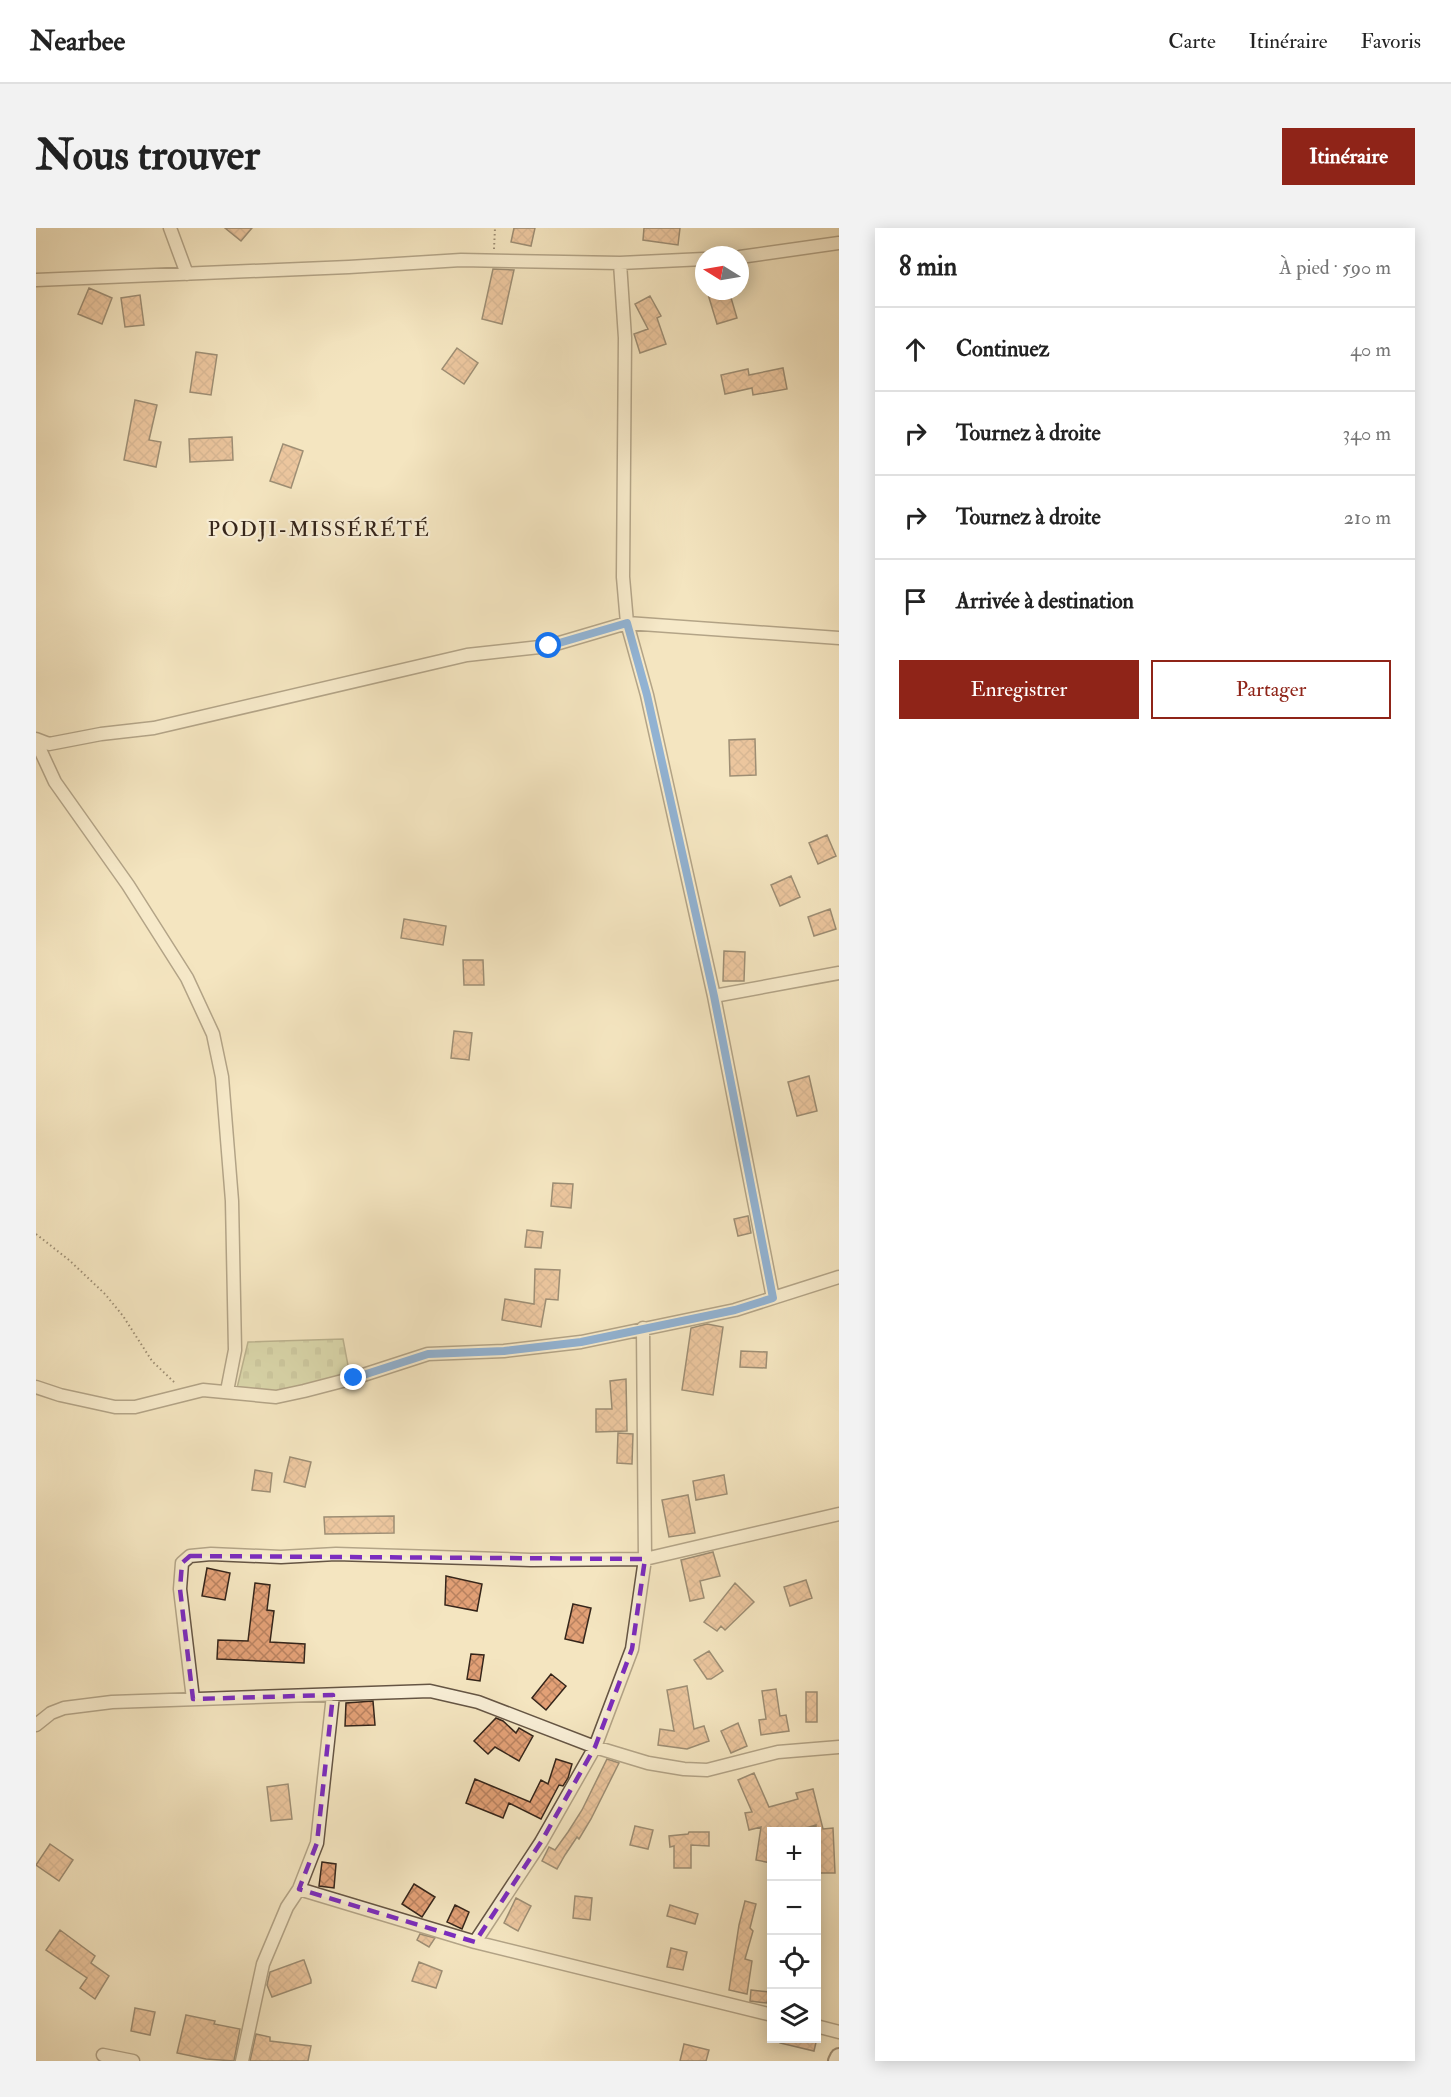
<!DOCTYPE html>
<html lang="fr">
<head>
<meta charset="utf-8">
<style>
  :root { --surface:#fff; --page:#f2f2f2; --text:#222; --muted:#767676; --line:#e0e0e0; --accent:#8f2418 }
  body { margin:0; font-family:"IM FELL Double Pica",serif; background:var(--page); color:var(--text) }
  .controls { position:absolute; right:18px; bottom:18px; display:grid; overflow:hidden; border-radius:0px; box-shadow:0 3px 15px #0003 }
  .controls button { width:54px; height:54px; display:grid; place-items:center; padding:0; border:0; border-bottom:2px solid var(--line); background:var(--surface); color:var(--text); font:30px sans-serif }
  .compass { position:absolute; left:659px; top:18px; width:54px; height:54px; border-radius:50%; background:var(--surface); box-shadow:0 3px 15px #0003; rotate:281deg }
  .stop { position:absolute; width:18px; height:18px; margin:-14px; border:4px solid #1a73e8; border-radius:50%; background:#fff }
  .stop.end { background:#1a73e8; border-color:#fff; box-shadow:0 2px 6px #0008 }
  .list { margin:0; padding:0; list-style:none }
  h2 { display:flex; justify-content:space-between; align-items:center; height:78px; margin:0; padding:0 24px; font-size:26px }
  h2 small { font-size:20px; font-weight:400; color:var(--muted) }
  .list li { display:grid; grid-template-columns:39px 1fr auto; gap:18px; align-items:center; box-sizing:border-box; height:84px; padding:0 24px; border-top:2px solid var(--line) }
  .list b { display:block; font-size:22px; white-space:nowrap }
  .list em { font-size:20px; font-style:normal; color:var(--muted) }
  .actions { display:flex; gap:12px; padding:18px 24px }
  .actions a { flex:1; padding:14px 0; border:2px solid var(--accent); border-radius:0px; text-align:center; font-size:21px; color:var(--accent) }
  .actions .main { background:var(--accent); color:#fff }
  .icon { flex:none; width:33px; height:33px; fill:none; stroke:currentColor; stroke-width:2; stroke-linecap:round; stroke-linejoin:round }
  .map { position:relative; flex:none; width:803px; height:1833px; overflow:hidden; border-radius:0px }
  header { display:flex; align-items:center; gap:36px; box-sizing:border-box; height:84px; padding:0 30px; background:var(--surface); border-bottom:2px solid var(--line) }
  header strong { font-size:28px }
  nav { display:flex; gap:33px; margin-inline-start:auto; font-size:21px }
  .intro { display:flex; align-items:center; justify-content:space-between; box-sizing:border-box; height:144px; padding:0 36px }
  h1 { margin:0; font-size:42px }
  .button { padding:15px 27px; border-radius:0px; background:var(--accent); color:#fff; font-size:21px; font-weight:700 }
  main { display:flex; gap:36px; padding:0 36px }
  aside { flex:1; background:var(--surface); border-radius:0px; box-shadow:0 3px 15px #0003 }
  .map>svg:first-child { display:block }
</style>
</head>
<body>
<header>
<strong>Nearbee</strong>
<nav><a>Carte</a><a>Itinéraire</a><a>Favoris</a></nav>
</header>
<div class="intro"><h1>Nous trouver</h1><a class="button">Itinéraire</a></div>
<main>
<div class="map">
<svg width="803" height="1833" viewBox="0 0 803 1833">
  <defs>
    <pattern id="cemetery-stones" width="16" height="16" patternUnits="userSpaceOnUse" patternTransform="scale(1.5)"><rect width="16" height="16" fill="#bbc592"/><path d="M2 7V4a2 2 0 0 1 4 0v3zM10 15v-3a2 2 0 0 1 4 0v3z" fill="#a1a97d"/></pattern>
    <pattern id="building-cross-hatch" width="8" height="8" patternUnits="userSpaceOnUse" patternTransform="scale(1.5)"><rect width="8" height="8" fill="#e2a076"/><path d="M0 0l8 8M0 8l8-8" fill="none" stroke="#b88260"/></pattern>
  </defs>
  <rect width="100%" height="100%" fill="#f4e5c0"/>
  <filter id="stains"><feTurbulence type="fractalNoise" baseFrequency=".00333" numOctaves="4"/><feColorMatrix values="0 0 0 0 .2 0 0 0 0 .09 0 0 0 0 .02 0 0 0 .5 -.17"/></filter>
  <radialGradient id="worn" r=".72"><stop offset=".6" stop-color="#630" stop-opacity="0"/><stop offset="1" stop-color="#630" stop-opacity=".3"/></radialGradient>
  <!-- cemetery -->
  <path fill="url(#cemetery-stones)" stroke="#787556" stroke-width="1.5" d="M307,1111L314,1148L244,1164L201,1160L212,1114Z"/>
  <!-- building -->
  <path fill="url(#building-cross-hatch)" stroke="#35251a" stroke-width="1.5" d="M189,0H216L205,13Z
    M478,0H499L495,18L475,14Z
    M608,0H644L642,17L607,12Z
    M457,41L478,42L466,96L446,91Z
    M53,60L76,70L66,96L42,86Z
    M671,63H693L701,90L681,96Z
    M104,67L108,97L89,99L85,70Z
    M614,68L625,88L621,90L630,116L604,125L598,106L612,101L599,76Z
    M421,120L442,135L428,156L406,141Z
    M160,124L181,127L175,167L154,164Z
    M747,140L751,161L717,167L716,160L689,166L685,147L712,141L713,147Z
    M99,172L121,177L113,212L125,214L120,239L88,232Z
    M196,209L197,232L154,234L153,211Z
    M247,216L267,223L255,260L234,253Z
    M719,511L720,547L694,548L693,512Z
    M791,607L800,628L782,636L773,615Z
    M755,648L764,669L744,678L735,657Z
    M794,681L800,701L778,708L772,689Z
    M368,691L410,698L407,717L365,710Z
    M688,723L709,724L708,753H687Z
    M427,732H447L448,757H428Z
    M418,803L436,805L433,832L415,830Z
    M773,848L781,883L761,888L752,854Z
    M517,955L537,956L535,980L515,978Z
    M712,988L715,1005L702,1008L698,991Z
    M491,1002L507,1004L505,1020L489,1019Z
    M499,1041L524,1042L522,1072L510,1071L505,1099L466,1092L469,1071L498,1076Z
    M671,1096L687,1099L677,1167L646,1162L655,1100Z
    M705,1123L731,1124L730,1140L704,1139Z
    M590,1151L591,1203L560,1204V1181H576L574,1153Z
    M582,1205L597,1206L596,1236L581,1235Z
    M254,1229L275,1234L269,1259L248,1254Z
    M219,1242L236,1245L234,1264L216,1262Z
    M688,1247L691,1266L660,1272L657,1253Z
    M652,1267L659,1305L633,1309L626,1272Z
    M358,1288V1305L289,1306L288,1289Z
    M677,1324L684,1348L664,1353L668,1370L654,1373L645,1332Z
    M171,1340L194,1345L189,1372L166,1368Z
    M410,1348L446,1356L441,1383L409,1377Z
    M770,1352L776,1370L754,1378L748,1359Z
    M219,1355L234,1357L231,1382L238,1383L234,1414L269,1416L268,1435L181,1431L182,1412L212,1413Z
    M699,1355L718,1374L689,1402L685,1398L681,1403L668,1394Z
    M537,1376L555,1380L547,1415L529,1411Z
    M673,1423L687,1443L675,1451H671L658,1432Z
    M435,1426L448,1427L444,1453L431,1451Z
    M515,1446L530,1458L510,1482L496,1470Z
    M651,1458L658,1501L668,1498L673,1513L651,1521L622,1517L624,1501L638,1503L631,1462Z
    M740,1461L744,1488L750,1487L753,1503L725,1507L723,1492L730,1491L726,1463Z
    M770,1464H781V1494H770Z
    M337,1473L339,1497L309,1498L310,1475Z
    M460,1490L467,1493L480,1505L483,1500L497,1508L483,1533L459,1519L452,1526L438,1513Z
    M702,1495L711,1518L695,1525L685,1503Z
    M520,1531L536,1536L532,1550L527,1558L523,1557L505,1591L473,1575L467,1590L430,1575L439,1551L494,1574L505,1552L512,1556Z
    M571,1531L583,1535L555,1591L543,1611L541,1609L529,1627L521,1641L506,1633L513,1619L519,1622L532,1604L546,1582Z
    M718,1545L733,1579L762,1571L760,1565L777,1561L787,1601L797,1600L799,1645H780V1597L756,1604H735V1635L720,1632L725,1599L713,1602L709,1585L716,1584L702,1552Z
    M252,1556L256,1591L235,1593L231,1559Z
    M599,1598L617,1602L612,1621L594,1617Z
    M653,1604H673V1618L655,1617V1640H638V1618L634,1619L633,1608L652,1606Z
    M14,1616L37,1632L23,1653L0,1637Z
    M286,1634L300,1636L298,1660L283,1658Z
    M378,1656L399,1669L386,1689L366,1676Z
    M539,1668L556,1670L554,1692L537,1690Z
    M480,1670L495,1678L482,1703L468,1695Z
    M709,1673L720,1676L714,1700L717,1703L709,1731L716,1733L711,1766L693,1762L703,1697Z
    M419,1677L433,1684L426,1701L411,1694Z
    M634,1677L662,1686L659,1696L631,1688Z
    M24,1702L59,1728L55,1735L73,1748L59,1771L44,1760L51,1750L10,1722Z
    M384,1706L399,1710L393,1719L381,1712Z
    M635,1720L651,1724L647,1742L631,1739Z
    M267,1732H268L275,1752V1755L236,1769L231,1757L234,1744Z
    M383,1734L406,1743L400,1760L376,1753Z
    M715,1762L733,1764L731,1775L714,1773Z
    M99,1780L119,1784L114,1807L95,1803Z
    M150,1787L179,1793L178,1796L204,1801L198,1833L170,1831L141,1825Z
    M220,1806L234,1809V1813L275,1818L272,1833H214Z
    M745,1810H781L778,1823L744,1815Z
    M648,1816L673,1822L670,1833H644Z"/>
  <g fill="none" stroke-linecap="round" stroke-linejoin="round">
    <!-- street casing -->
    <g stroke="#655544" stroke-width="15">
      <path id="street" d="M134,0L151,46
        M704,29L803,15
        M584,35L589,110L587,349L591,395L611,467L678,768L737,1070
        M0,52L313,39L425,32L584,35L668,31
        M0,511L13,516L65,506L118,500L431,427L513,418L591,395L803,410
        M0,513L19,554L92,657L151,750L177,806L186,849L196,973L199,1122L191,1163
        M678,768L803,745
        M0,1159L24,1167L79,1179H99L167,1162L240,1169L268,1163L318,1150L392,1126L468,1123L545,1114L699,1082L803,1049
        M157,1471L144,1361L146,1335L154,1328L175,1326L245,1329L300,1326L495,1332L609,1331L803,1286
        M0,1497L15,1485L28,1480L76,1474L394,1463L442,1474L559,1519L612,1535L648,1541L671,1542L742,1524L803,1519
        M263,1661L439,1714L736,1787
        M439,1714L505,1614L559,1519L596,1421L609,1331L607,1100
        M780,1798L803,1804
        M67,1827L97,1833
        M206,1833L227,1736L251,1679L263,1661L281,1615L297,1467"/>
    </g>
    <!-- secondary casing -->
    <g stroke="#35251a" stroke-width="20">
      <path id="secondary" d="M801,1833L803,1829"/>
    </g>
    <!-- path -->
    <path stroke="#35251a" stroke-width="2" stroke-dasharray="1.5 3" stroke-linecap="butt" d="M458,21L459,0
      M0,1006L33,1032L69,1066L87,1088L116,1133L139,1155"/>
    <!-- street -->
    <use href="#street" stroke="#f8eed6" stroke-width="12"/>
    <!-- secondary -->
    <use href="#secondary" stroke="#f8eed6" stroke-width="16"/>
  </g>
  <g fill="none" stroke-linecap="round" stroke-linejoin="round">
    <!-- route -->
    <path stroke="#1a73e8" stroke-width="8" d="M318,1150L392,1126L468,1123L545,1114L699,1082L737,1070L678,768L611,467L591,395L513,418"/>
  </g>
  <!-- marked area -->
  <path d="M0 0H803V1833H0ZM154,1328L609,1331L596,1421L559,1519L505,1614L439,1714L263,1661L281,1615L297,1467L157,1471L144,1361L146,1335Z" fill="#f4e5c0" fill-opacity=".55" fill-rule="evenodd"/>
  <path fill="none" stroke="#7b2cbf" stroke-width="4.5" stroke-dasharray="12 8" stroke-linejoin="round" d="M154,1328L609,1331L596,1421L559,1519L505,1614L439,1714L263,1661L281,1615L297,1467L157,1471L144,1361L146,1335Z"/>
  <g text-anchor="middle" stroke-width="4.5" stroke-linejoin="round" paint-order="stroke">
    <!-- quarter labels -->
    <g font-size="21" letter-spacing="1.5" fill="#35251a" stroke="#f8eed6">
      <text x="283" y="308">PODJI-MISSÉRÉTÉ</text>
    </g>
  </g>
  <rect width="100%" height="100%" filter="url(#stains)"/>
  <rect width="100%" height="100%" fill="url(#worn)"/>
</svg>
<div class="controls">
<button>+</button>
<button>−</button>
<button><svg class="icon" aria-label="locate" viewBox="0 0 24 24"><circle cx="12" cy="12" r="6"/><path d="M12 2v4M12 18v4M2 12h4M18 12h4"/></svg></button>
<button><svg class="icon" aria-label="layers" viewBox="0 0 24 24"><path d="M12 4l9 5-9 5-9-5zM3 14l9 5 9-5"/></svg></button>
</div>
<svg class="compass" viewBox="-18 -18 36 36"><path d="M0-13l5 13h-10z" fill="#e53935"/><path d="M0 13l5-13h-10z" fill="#767676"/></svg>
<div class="stop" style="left:513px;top:418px"></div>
<div class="stop end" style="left:318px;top:1150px"></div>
</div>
<aside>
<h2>8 min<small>À pied · 590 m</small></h2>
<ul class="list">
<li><svg class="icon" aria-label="ahead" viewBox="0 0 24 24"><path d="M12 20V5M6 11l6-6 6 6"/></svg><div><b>Continuez</b></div><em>40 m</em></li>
<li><svg class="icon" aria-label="right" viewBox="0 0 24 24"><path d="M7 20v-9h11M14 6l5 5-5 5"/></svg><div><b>Tournez à droite</b></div><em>340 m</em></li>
<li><svg class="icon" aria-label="right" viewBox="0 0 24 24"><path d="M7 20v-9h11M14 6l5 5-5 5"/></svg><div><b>Tournez à droite</b></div><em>210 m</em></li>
<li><svg class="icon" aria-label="arrive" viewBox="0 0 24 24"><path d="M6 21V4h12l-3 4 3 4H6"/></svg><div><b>Arrivée à destination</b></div></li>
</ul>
<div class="actions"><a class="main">Enregistrer</a><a>Partager</a></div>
</aside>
</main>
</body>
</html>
